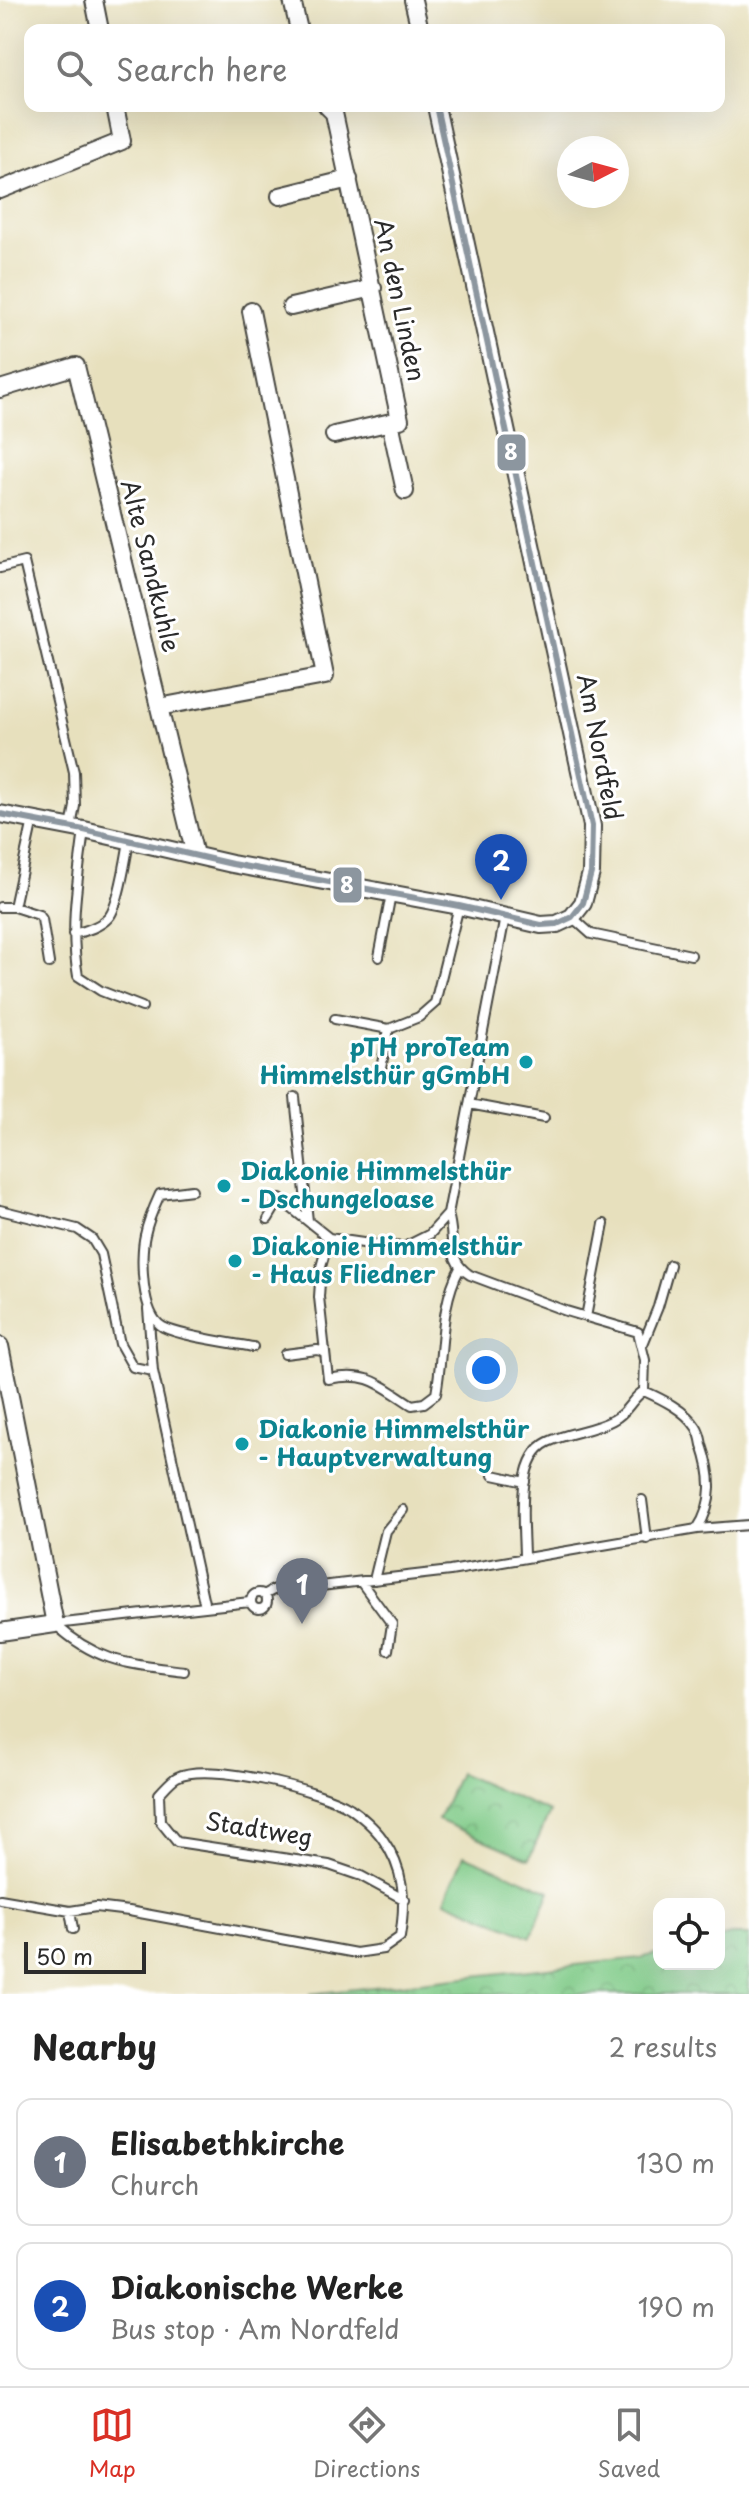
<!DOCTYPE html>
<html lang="en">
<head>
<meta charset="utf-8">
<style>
  :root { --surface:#fff; --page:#f6f6f6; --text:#222; --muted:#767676; --line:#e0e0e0; --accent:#d93025 }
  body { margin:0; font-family:"Playpen Sans",sans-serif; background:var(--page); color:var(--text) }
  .controls { position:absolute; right:24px; bottom:24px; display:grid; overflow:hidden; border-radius:16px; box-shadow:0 8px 32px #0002 }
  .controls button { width:72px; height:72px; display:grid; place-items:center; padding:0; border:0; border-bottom:2px solid var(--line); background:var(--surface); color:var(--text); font:40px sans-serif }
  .compass { position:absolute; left:557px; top:136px; width:72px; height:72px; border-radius:50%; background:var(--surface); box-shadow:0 8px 32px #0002; rotate:84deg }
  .scale { position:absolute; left:24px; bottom:20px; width:122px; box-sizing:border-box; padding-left:8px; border:4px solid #2b2b2b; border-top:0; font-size:22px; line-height:28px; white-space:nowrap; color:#2b2b2b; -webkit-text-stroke:6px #fff; paint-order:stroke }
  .you { position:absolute; left:486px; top:1370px; width:28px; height:28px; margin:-20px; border:6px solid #fff; border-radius:50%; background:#1a73e8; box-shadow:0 0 0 12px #1a73e833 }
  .badge { display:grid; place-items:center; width:52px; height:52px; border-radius:50%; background:var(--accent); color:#fff; font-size:26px; font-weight:700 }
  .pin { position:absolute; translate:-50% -66px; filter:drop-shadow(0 2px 4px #0008) }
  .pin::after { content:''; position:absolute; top:42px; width:28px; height:24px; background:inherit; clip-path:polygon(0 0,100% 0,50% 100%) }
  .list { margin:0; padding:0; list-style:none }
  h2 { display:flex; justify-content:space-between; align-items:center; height:104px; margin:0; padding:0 32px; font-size:34px }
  h2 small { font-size:26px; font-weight:400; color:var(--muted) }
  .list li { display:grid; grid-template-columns:52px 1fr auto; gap:24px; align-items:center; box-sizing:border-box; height:128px; margin:0 16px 16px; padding:0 16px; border:2px solid var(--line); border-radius:16px }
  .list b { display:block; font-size:30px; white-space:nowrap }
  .list p { margin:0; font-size:26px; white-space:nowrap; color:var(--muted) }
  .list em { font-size:26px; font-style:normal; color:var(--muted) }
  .icon { flex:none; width:44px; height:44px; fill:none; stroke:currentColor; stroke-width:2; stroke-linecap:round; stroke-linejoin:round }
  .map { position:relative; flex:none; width:749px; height:1994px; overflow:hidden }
  .search { position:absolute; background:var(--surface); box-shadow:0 8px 32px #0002; left:24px; right:24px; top:24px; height:88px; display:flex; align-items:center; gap:20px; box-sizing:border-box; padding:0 28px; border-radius:16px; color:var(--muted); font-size:30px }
  .sheet { height:392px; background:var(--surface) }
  nav { display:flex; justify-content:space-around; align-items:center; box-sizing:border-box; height:112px; border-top:2px solid var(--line); background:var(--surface); font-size:22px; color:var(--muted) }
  nav a { display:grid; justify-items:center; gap:4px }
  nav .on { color:var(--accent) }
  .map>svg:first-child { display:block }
</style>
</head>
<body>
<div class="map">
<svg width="749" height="1994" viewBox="0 0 749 1994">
  <defs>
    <pattern id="park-crowns" width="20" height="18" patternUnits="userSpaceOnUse" patternTransform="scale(2)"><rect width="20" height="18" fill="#80cb88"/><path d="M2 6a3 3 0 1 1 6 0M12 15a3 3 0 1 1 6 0" fill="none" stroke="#6fae76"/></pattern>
  </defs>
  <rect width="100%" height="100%" fill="#fff"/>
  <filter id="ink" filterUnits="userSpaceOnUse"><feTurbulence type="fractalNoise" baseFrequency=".0125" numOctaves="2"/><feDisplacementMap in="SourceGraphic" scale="16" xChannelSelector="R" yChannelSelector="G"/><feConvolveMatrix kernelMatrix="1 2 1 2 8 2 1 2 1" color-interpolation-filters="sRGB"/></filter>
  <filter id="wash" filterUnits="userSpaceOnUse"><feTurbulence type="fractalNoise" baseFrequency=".006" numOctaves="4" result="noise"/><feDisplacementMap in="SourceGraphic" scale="32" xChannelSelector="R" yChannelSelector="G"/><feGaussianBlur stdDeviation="1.8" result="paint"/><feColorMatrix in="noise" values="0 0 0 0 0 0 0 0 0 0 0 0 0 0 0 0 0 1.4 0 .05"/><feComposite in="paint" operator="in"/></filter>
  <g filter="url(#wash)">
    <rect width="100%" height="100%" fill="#e7e0bd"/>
    <!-- park -->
    <path fill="url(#park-crowns)" stroke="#567b5a" stroke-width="2" d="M459,1773L550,1812L529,1859L438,1820Z
      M731,1935H749V1994H309L640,1958L659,1953V1964H719V1938Z"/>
    <!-- garden -->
    <path fill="#80cb88" stroke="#567b5a" stroke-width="2" d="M464,1855L550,1891L531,1937L445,1900Z"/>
  </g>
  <g filter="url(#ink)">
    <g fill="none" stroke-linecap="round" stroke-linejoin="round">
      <!-- lane casing -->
      <g stroke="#474641" stroke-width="12">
        <path id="lane" d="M0,568L24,562L74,772L75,806L71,827
          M33,820L14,907L39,915L42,919L49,963
          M84,830C78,879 69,926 78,976L101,991L142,1007
          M0,907H14
          M572,917L591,934L691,955
          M73,934C86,931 100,927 109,917C119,905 126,858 129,841
          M379,957L391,894
          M335,1019L389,1029L379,1078
          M389,1029L419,1017L435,1003L459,906
          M295,1097L308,1221
          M469,1104L544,1118
          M192,1190L160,1194C154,1207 148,1220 145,1235C140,1256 141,1315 163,1327C180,1336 231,1343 253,1347
          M0,1210L77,1229L92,1239L101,1254L120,1344L133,1367L153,1371
          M448,1214C456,1239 445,1259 470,1275L566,1311L638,1332L645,1360L644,1391
          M268,1219L280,1199L329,1238L370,1244L404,1247L430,1234L448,1214L505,917
          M148,1309L153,1371L205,1607L55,1624C97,1663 130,1664 184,1671
          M586,1317L604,1224
          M643,1344L658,1307L670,1265
          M325,1352L319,1297L321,1267L329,1238
          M285,1354L317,1350L325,1352L328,1379C369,1371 379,1384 412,1405L424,1403L436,1394C444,1352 439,1306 460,1268
          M493,1475L525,1482
          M642,1500L647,1539
          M697,1529L749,1525
          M374,1580L386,1531L403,1510
          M361,1582L392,1624L388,1650
          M251 1601a8 8 0 1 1 16 0a8 8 0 1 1-16 0Z
          M264,1595C281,1585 293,1581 312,1587L450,1571L697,1529C715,1502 712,1474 702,1445C701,1439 699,1431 696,1427C685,1410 662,1399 644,1391C631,1398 629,1412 613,1420C593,1431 569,1432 548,1442C514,1458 524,1526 524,1558
          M205,1607L250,1602
          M0,1899L70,1911L96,1907L129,1911L356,1953L383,1949L400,1937C406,1900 405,1870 382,1838C375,1828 360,1815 350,1808C321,1790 208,1761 177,1777C171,1780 164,1789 159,1794L160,1821L177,1842L329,1865L361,1876L405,1900
          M70,1911L73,1929"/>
      </g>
      <!-- street casing -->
      <g stroke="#474641" stroke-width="20">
        <path id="street" d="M94,0L100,30
          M292,0L299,30
          M413,0L420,30
          M327,106L334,113L400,420L334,435
          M0,190L122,141L115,106
          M280,196L349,179
          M291,307L373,288
          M0,389L76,366L195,855
          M390,422L405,491
          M159,707L325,676L251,311
          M0,814L84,830L232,864L459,906L541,925L557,924L572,917L583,903L591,873L592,826L436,106
          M0,1346L55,1624L0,1632"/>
      </g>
      <!-- lane -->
      <use href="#lane" stroke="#fff" stroke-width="8"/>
      <!-- street -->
      <use href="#street" stroke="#fff" stroke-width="16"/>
      <!-- bus-1 casing -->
      <g stroke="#fff" stroke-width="12">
        <path id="bus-1" d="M0,814L84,830L232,864L459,906L541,925L557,924L572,917L583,903L591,873L592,826L436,106"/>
      </g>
      <!-- bus-1 -->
      <use href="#bus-1" stroke="#8c969f" stroke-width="6"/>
    </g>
  </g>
  <!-- markers -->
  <g fill="#0f9aa8" stroke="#fff" stroke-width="3">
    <circle cx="526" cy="1062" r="8"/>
    <circle cx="224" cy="1186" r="8"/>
    <circle cx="235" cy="1261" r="8"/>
    <circle cx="242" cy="1444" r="8"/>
  </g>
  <g text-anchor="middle" stroke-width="6" stroke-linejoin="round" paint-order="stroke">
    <!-- street labels -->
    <g font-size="24" fill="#2b2b2b" stroke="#fff">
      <text transform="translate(399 300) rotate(78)" y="8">An den Linden</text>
      <text transform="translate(150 566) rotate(76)" y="8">Alte Sandkuhle</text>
      <text transform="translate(599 747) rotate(79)" y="8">Am Nordfeld</text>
      <text transform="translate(259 1830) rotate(9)" y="8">Stadtweg</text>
    </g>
    <!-- culture labels -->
    <g font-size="24" font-weight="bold" fill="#0d838f" stroke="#fff" text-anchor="start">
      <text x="510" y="1056" text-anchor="end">pTH proTeam<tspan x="510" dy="28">Himmelsthür gGmbH</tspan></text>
      <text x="240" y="1180">Diakonie Himmelsthür<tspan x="240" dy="28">- Dschungeloase</tspan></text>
      <text x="251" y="1255">Diakonie Himmelsthür<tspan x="251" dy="28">- Haus Fliedner</tspan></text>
      <text x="258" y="1438">Diakonie Himmelsthür<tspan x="258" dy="28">- Hauptverwaltung</tspan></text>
    </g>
  </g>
  <g stroke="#fff" stroke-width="3">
    <rect x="496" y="433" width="31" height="39" rx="8" fill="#8c969f"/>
    <rect x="332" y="866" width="31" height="38" rx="8" fill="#8c969f"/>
  </g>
  <g font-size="22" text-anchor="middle" font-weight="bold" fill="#fff">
    <text x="511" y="460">8</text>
    <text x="347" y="893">8</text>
  </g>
</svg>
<div class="controls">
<button><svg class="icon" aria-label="locate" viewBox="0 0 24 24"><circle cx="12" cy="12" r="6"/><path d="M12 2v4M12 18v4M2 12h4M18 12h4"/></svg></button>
</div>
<svg class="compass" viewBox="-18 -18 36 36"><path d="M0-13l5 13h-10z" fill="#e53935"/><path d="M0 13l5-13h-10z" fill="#767676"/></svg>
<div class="scale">50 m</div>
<div class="you"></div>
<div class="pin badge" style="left:302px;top:1624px;background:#6b7280">1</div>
<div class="pin badge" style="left:501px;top:900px;background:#1a4fb4">2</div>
<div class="search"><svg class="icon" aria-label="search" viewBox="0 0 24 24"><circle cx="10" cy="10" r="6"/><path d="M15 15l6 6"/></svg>Search here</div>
</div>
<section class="sheet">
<h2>Nearby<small>2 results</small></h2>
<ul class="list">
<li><span class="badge" style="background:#6b7280">1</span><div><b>Elisabethkirche</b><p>Church</p></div><em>130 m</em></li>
<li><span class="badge" style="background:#1a4fb4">2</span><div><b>Diakonische Werke</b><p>Bus stop · Am Nordfeld</p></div><em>190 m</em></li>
</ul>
</section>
<nav>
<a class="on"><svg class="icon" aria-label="map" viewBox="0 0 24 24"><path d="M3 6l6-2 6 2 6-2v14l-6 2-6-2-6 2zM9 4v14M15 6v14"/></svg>Map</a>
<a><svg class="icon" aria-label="directions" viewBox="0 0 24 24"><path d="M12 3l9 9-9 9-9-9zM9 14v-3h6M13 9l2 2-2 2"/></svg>Directions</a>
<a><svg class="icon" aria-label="saved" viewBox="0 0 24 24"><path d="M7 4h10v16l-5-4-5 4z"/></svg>Saved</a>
</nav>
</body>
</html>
